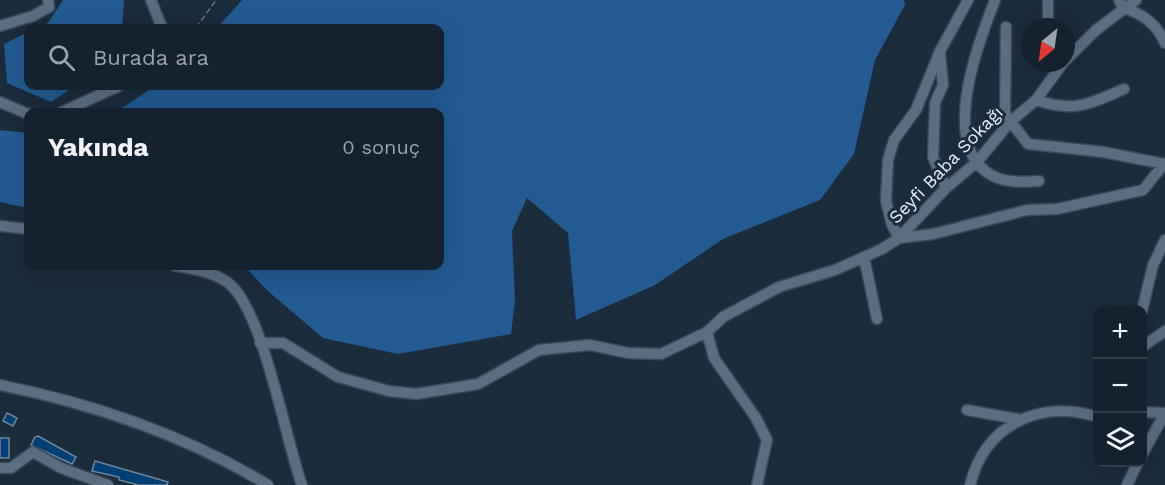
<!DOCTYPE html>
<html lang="tr">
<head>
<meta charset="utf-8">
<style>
  :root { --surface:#14212e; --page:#1d2936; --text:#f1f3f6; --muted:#9da3aa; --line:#333e4a }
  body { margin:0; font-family:"Work Sans",sans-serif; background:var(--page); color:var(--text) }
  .controls { position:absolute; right:18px; bottom:18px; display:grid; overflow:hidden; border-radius:12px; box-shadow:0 6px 24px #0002 }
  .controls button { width:54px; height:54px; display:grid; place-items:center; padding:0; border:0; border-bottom:2px solid var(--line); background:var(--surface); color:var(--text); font:30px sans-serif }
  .compass { position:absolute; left:1021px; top:18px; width:54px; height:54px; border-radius:50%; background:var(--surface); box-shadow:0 6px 24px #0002; rotate:209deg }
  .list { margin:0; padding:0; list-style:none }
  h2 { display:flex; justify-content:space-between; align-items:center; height:78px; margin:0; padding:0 24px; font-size:26px }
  h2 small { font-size:20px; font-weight:400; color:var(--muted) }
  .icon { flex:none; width:33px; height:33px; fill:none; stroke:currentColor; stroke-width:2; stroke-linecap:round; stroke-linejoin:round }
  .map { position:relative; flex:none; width:1165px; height:485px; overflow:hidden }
  .search { position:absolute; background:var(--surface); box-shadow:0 6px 24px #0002; left:24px; top:24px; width:420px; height:66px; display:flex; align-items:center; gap:15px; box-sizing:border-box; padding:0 21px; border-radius:12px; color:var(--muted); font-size:22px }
  .panel { position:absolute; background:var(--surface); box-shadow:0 6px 24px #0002; left:24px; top:108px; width:420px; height:162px; border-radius:12px }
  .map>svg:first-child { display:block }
</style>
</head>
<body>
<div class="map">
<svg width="1165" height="485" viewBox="0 0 1165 485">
  <rect width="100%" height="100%" fill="#1b2c3d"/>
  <!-- forest -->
  <path fill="#225a91" d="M63,0H124L122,28H36L48,23Z
    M242,0H904L905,5L875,60L854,154L820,200L723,239L655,285L576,320L568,233L527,198L512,231L515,301L511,334L398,354L323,338L269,292L244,266H440V112H116L155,86H440V28H217Z
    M28,32V86H75L51,102L7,83L4,44Z
    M0,130L28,133V208L0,202Z"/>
  <!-- building -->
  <path fill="#003f74" stroke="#71859a" stroke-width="1.5" d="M7,413L17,418L13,426L3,421Z
    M38,436L76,457L72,464L31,445L35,437Z
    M0,438H9V458H0Z
    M95,461L168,482L167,485H139L119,480V477L92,471Z"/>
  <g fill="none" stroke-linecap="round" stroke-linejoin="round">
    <!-- minor casing -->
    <g stroke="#3a4857" stroke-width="13">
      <path id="minor" d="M151,0L162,28
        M968,0L940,51L916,110L894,140L888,160L886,201L892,225L899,238L933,234L1027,210L1057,209L1143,190L1163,165
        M995,0C979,42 937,147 993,176C1006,183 1024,182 1039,181
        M1048,0V27
        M1119,0L1123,8C1142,13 1157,25 1165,43
        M0,26L33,16L49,7L48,0
        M1006,27L1005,114L1028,144L1103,152L1165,164
        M940,53L943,85L935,103L933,157L946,188
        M1066,60L1096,30L1136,0
        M1036,100C1075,113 1089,104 1124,89
        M0,102L28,114
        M62,112L119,86
        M0,226L28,229
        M864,257L877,319
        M175,266C193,269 211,271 227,282C263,307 285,439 302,485
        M1142,311L1153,265L1165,240
        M707,332L714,358L756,418L767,440L757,485
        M260,343H283L338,377L389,391L416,394L478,384L539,350L590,345L628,353L661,354L707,332L723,317L779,287L835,270L882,249L899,238L946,188L977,162L1010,122L1036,100L1063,63
        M1142,347L1165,331
        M0,385C95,404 185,435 268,485
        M967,410L1018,419
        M1142,412L1164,413
        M1142,455L1165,413
        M0,468H11L33,452L61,468L108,485
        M970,485C985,424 1040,399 1098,417
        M1127,485L1138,462"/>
    </g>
    <!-- path -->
    <path stroke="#667584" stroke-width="1.5" stroke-dasharray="6 3" stroke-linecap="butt" d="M196,28L216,0"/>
    <!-- minor -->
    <use href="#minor" stroke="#5a6d81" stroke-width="10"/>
  </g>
  <g text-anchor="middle" stroke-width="6" stroke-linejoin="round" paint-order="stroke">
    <!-- street labels -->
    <g font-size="18" fill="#e3eefa" stroke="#1b2c3d">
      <text transform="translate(946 165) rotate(-46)" y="6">Seyfi Baba Sokağı</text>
    </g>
  </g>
</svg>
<div class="controls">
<button>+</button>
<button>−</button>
<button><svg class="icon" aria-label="layers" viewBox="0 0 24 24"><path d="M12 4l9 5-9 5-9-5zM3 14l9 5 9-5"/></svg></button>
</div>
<svg class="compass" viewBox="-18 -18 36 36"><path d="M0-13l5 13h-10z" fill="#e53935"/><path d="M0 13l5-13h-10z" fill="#9da3aa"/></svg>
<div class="search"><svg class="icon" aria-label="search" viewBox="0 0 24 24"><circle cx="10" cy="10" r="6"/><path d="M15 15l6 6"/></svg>Burada ara</div>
<section class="panel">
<h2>Yakında<small>0 sonuç</small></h2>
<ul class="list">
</ul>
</section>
</div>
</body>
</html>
